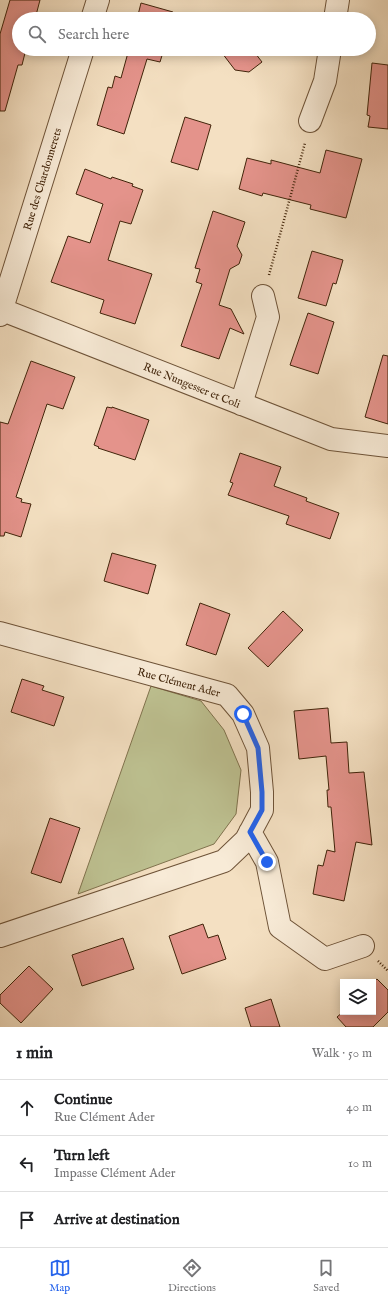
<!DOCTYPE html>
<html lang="en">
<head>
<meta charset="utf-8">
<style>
  :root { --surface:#fff; --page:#f2f2f2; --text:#202124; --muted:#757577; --line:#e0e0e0; --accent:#2563eb }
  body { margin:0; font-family:"IM FELL English",serif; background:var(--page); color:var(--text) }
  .controls { position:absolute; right:12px; bottom:12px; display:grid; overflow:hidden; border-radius:0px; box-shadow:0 2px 10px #0003 }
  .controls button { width:36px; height:36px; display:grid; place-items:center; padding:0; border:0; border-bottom:1px solid var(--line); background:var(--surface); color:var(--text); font:20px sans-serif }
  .stop { position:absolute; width:12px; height:12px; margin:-9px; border:3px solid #2563eb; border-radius:50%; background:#fff }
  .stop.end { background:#2563eb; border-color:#fff; box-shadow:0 1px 4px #0008 }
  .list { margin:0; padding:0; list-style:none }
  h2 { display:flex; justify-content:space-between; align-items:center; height:52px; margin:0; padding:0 16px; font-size:17px }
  h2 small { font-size:13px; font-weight:400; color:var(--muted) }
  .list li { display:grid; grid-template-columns:26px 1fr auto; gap:12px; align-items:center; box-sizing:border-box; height:56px; padding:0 16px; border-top:1px solid var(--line) }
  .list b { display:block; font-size:15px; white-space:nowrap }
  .list p { margin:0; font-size:13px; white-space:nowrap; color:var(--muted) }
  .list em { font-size:13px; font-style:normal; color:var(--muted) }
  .icon { flex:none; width:22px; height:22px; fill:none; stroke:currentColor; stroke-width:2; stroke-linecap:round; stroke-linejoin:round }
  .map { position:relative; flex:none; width:388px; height:1027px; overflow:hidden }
  .search { position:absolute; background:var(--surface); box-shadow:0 2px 10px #0003; left:12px; right:12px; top:12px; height:44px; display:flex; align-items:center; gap:10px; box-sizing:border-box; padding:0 14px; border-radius:22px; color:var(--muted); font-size:15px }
  .sheet { height:220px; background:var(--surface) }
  nav { display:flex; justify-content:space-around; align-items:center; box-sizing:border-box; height:56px; border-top:1px solid var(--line); background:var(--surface); font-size:11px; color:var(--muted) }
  nav a { display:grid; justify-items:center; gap:2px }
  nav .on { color:var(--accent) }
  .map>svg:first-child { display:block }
</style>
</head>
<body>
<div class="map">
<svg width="388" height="1027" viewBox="0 0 388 1027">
  <rect width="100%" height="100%" fill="#f4e0c2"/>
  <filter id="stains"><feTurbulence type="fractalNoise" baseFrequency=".005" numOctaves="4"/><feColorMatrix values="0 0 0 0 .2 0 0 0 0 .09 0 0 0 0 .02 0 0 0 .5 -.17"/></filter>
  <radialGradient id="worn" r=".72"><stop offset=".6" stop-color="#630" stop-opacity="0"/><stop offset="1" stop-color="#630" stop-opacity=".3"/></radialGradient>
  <!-- green -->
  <path fill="#bec292" stroke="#80734e" d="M151,686L201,701L224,730L241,770L236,814L214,844L78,894Z"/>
  <!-- building -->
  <path fill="#e4938b" stroke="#41240a" d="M10,0H40L35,19H19V49H26L22,65H18L5,111H0V34Z
    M141,3L173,12L172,19H137Z
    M227,13L248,15V19H222V17H227Z
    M129,49H164L160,62L147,59L124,134L97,125L108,87L112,88L115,76L121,78Z
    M219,49H252L262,62L249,72L235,70Z
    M372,63L388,65V129L368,127L370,116L367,115Z
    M185,117L211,125L198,170L171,162Z
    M326,150L362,159L346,218L310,209L311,205L263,193L262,196L239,189L247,158L271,164V160L320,173Z
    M85,169L111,179L112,177L133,184L132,186L143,190L131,224L120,221L108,260L152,274L135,324L100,313L104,300L51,282L68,236L90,243L103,204L76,194Z
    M213,211L245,222L237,246L242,255L239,264L230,269L219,305L231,309L244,334L230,328L219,359L181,346L202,284L196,282L200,269L195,268Z
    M312,251L343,260L336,284L333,283L326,306L298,298Z
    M308,313L334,322L318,374L290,365Z
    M383,355L388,356V424L365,417Z
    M31,361L75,377L63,409L47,404L16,497L22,499L21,502L31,504L21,537L5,532L4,536H0V422L8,424Z
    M107,407L112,408V407L149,420L135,460L98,448L99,447L94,445Z
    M240,453L281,467L274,486L307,498L306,501L339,513L330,539L286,524L289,516L228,495L233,483L230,482Z
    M112,553L156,565L148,594L104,581Z
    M200,603L230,614L216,655L186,645Z
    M283,611L303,630L268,667L248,648Z
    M22,679L44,686L42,690L64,697L54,726L11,712Z
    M328,708L331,743L347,742L349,773L364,772L372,845L356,842L344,901L313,894L318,865L323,866L327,850L335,852L331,807H328L327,790H329L326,756L299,759L294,711Z
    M50,818L80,828L61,883L31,873Z
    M203,924L208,938L218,935L226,959L182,974L169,936Z
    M123,938L134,969L82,986L72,955Z
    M29,966L53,989L21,1023L0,1003V995Z
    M377,979L388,990V1012L373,1027H346L337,1017L343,1012H373V982Z
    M271,999L280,1027H251L245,1008Z"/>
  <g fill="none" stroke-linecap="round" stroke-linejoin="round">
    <!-- minor casing -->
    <g stroke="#6e5338" stroke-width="24">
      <path id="minor" d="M92,19L98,0
        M335,19L338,0
        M310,121L325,81L330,49
        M0,309L331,439L388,446
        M0,315L83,49
        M241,404L268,317L263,296
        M0,633L227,695L243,714L258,748L262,792V810L246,840L224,861L0,936
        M250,832L267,862L280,927L325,959L363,946"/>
    </g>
    <!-- path -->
    <path stroke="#41240a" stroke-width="2.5" stroke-dasharray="1 2" stroke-linecap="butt" d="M269,275L305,143
      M378,961L388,971"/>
    <!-- minor -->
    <use href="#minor" stroke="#f8ebd7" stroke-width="22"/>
  </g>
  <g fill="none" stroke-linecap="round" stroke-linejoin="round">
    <!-- route -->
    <path stroke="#2563eb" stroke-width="5" d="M243,714L258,748L262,792V810L250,832L267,862"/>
  </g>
  <g text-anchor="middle" stroke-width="3" stroke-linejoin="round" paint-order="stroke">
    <!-- street labels -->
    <g font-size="11" fill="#41240a" stroke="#f8ebd7">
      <text transform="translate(42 179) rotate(-73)" y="4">Rue des Chardonnerets</text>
      <text transform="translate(192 385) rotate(22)" y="4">Rue Nungesser et Coli</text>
      <text transform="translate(179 682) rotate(15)" y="4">Rue Clément Ader</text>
    </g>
  </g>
  <rect width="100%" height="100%" filter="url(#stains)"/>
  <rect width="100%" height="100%" fill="url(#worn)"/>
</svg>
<div class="controls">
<button><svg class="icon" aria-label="layers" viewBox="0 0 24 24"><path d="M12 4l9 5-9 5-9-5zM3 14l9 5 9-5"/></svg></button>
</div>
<div class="stop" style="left:243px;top:714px"></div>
<div class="stop end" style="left:267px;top:862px"></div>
<div class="search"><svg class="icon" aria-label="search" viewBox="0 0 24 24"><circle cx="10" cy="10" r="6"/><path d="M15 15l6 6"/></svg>Search here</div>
</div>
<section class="sheet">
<h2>1 min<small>Walk · 50 m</small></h2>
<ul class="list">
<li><svg class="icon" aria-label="ahead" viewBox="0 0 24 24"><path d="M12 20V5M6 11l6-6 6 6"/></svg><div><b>Continue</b><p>Rue Clément Ader</p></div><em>40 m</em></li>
<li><svg class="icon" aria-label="left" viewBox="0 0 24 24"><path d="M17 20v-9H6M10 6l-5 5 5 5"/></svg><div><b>Turn left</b><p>Impasse Clément Ader</p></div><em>10 m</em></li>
<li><svg class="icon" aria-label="arrive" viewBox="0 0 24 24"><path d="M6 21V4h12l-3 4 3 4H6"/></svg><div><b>Arrive at destination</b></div></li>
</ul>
</section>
<nav>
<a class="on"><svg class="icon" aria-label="map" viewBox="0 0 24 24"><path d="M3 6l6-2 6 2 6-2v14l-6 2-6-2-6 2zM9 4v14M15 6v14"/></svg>Map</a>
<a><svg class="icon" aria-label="directions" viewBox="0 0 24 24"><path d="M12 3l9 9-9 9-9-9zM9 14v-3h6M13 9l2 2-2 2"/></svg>Directions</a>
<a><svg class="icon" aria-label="saved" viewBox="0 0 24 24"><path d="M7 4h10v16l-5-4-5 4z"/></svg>Saved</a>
</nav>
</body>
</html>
